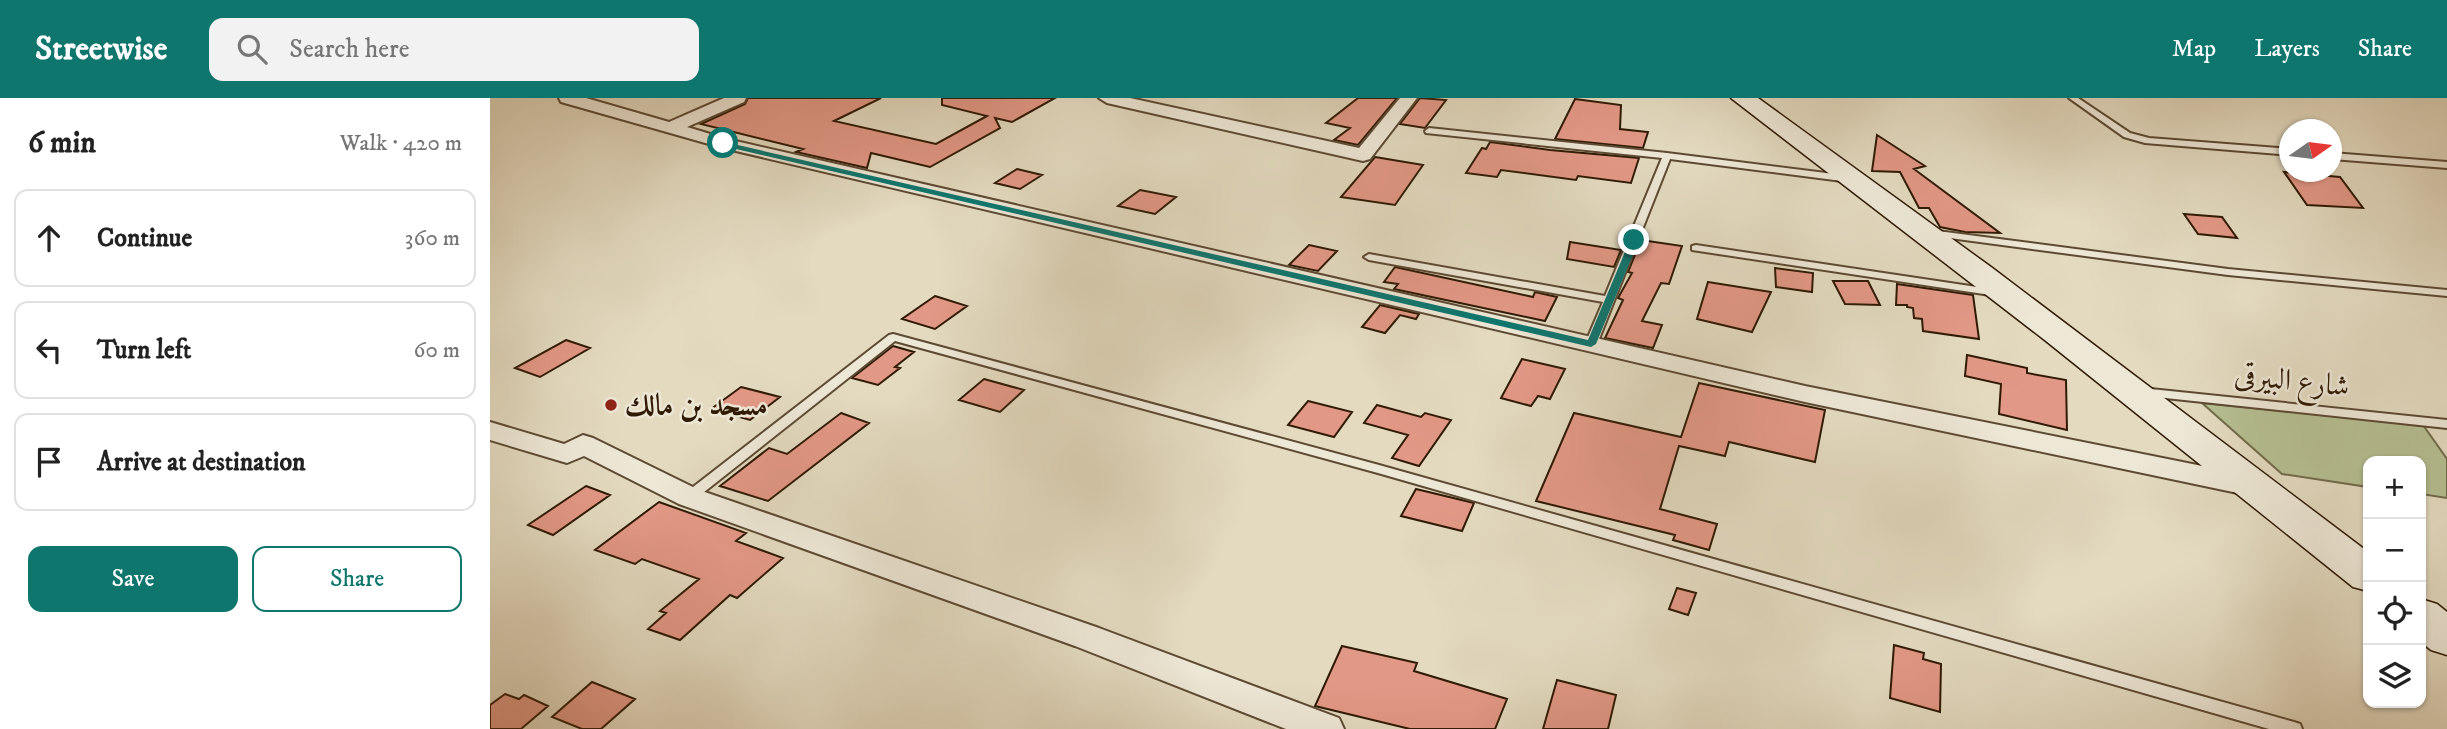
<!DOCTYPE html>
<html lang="en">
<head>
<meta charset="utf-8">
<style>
  :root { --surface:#fff; --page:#f2f2f2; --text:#222; --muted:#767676; --line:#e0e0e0; --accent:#0f766e }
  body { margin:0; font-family:"IM FELL DW Pica",Amiri,serif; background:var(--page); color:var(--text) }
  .controls { position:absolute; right:21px; bottom:21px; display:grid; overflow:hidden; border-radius:14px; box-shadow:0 2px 5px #0004 }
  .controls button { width:63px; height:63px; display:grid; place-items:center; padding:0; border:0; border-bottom:2px solid var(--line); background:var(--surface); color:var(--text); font:35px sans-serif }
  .compass { position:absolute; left:1789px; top:21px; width:63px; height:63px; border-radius:50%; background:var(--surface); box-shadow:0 2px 5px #0004; rotate:76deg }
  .stop { position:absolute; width:21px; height:21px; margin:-16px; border:5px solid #0f766e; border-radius:50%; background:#fff }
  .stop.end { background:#0f766e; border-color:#fff; box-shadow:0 2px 7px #0008 }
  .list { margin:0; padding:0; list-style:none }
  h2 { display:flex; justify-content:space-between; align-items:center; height:91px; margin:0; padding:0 28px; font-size:30px }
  h2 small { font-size:23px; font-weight:400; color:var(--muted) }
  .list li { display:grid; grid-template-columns:46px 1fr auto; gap:21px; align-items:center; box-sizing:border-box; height:98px; margin:0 14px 14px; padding:0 14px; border:2px solid var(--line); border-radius:14px }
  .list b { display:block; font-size:26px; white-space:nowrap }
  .list em { font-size:23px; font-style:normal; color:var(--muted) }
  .actions { display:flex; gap:14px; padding:21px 28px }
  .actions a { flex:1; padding:16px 0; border:2px solid var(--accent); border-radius:14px; text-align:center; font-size:24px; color:var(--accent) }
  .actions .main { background:var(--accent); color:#fff }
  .icon { flex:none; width:38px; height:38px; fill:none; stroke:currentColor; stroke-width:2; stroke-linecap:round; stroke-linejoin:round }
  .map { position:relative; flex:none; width:1957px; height:631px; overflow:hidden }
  header { display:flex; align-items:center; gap:42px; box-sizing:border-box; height:98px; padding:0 35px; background:var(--accent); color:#fff }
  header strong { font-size:33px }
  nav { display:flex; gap:38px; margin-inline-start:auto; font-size:24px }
  .search { width:490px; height:63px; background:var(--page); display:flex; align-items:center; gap:18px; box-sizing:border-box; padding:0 24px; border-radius:14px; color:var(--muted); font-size:26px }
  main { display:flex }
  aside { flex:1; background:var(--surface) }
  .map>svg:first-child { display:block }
</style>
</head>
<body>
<header>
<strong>Streetwise</strong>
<div class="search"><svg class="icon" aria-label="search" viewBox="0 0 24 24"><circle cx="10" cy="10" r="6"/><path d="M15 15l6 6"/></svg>Search here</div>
<nav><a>Map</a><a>Layers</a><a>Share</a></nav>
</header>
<main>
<aside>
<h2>6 min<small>Walk · 420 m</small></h2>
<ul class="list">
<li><svg class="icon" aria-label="ahead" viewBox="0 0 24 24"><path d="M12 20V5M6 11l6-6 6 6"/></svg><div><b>Continue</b></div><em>360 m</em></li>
<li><svg class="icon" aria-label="left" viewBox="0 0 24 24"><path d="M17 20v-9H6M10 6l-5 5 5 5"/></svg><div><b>Turn left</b></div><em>60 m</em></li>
<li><svg class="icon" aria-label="arrive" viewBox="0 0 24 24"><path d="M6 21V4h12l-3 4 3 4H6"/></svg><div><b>Arrive at destination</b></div></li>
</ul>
<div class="actions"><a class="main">Save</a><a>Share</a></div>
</aside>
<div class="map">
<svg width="1957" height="631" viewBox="0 0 1957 631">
  <rect width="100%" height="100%" fill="#e3dac0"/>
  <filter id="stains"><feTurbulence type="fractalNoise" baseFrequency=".00286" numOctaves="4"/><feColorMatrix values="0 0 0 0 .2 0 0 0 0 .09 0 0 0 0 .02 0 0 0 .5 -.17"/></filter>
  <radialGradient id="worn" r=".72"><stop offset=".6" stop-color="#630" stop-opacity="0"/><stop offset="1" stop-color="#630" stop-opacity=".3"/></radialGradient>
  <!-- green -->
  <path fill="#b5bf92" stroke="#726c4b" stroke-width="2" d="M1712,305L1933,327L1957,361V400L1931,396V363H1878V389L1792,376Z"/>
  <!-- building -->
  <path fill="#e29886" stroke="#301a04" stroke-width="2" d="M258,0H391L344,23L446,46L497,18L452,7V0H565L522,24L505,20L510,30L440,69L381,55L377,70L306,54L313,51L211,26L255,6Z
    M868,0H907L868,47L844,42L860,30L836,25Z
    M930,0L956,2L935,30L910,26Z
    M1085,1L1131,7L1130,31L1158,34L1153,50L1065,41Z
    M1387,37L1435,68L1424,71L1510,135L1475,134L1450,129L1439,110H1429L1410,74L1382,73Z
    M1000,44L1060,52L1149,60L1141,85L1088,78L1086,82L1011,72L1007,79L976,75L992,50L996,51Z
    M885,59L933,67L905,107L851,99Z
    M527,71L552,77L530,91L505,85Z
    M1794,74L1850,79L1873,110L1817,107Z
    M650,92L686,99L665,116L628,108Z
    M1694,116L1732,119L1747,140L1708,136Z
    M1151,142L1192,148L1179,186L1171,185L1152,223L1172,227L1163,250L1115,240L1133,202L1128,200L1142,175L1138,174Z
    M1080,144L1131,152L1124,169L1077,161Z
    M819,147L847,153L828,173L799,167Z
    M905,169L1043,199L1045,194L1067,199L1055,223L904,191L908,186L894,184Z
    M1285,170L1323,175L1322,194L1286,189Z
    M1343,183H1378L1390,207L1355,206Z
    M1218,184L1281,194L1262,234L1207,221Z
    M1407,186L1483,197L1489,241L1433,233L1432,221L1424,220L1423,210L1417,209V207H1406Z
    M445,198L477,208L445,231L412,221Z
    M890,207L929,216L926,221L910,217L895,235L872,229Z
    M76,242L100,250L50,279L25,270Z
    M403,248L424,254L405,269L410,270L388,287L362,280Z
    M1477,257L1537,270V275L1576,282L1577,332L1509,316L1511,286L1475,278Z
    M1032,261L1075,271L1060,301L1048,298L1041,308L1011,300Z
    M494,281L534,292L510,314L469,302Z
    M1209,285L1335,312L1325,364L1239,344L1235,358L1189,348L1170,411L1227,426L1219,452L1183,442L1185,437L1046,403L1084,315L1191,339Z
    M251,289L290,299L260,322L221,311Z
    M818,303L862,314L844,339L798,327Z
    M887,307L931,319L935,315L961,322L929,368L902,360L918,337L874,325Z
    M351,315L379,325L278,403L230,388L279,350L297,356Z
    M96,388L120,397L63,437L38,427Z
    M926,391L984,405L972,433L911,418Z
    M169,404L256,435L246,443L293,460L247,500L240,497L190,542L158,531L176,515L170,513L209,481L152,461L145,466L105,452Z
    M1187,490L1206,495L1198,517L1179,511Z
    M1404,547L1434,555L1433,561L1451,566L1450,614L1400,600Z
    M852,548L927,565L924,573L1017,601L1005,631H920L825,608Z
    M1067,582L1126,597L1118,631H1053Z
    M102,584L145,601L111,631H92L62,619Z
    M15,596L29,601L34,597L58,608L31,631H0V607Z"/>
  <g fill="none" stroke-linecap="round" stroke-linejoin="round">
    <!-- lane casing -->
    <g stroke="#5d4a33" stroke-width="4">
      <path id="lane" d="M1579,0H1588L1640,35L1659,40L1800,51V57L1655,45L1634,39Z
        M939,30L1177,55L1360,78L1365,81L1360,84L1180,61L1107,246L1101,249L1095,246L1113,204L879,162L874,159L879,156L1115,198L1172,60L936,35L935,33Z
        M1842,55L1957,64V70L1842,61Z
        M1440,132L1738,171L1957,192V198L1738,177L1437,137V133Z
        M1206,147L1507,192L1512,195L1507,198L1202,152V148Z
        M403,236L889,367L1804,624L1810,626L1812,631H1779L888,375L405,243L204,402H194L192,399L194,396L399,237Z
        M1651,290L1957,322V330L1647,297L1645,294Z"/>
    </g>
    <!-- street casing -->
    <g stroke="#5d4a33" stroke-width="4">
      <path id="street" d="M69,0H96L179,24L234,0H256L254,4L197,29L237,41L1315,288L1762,378L1772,381L1776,388L1772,395L1762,398L1315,304L233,50L71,4Z
        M609,0H640L869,50L910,0H927L880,61L873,63L617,5Z
        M0,324L74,346L93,337L103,340L209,392L609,530L849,620L854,631H796L585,548L189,406L94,358L77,365L0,342Z"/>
    </g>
    <!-- secondary casing -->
    <g stroke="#301a04" stroke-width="3">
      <path id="secondary" d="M1241,0H1268L1501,169L1878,454V493L1863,489L1556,243Z
        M1931,501L1947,506L1957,514V557L1941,552L1931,544Z"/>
    </g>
    <!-- lane -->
    <use href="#lane" fill="#ede7d6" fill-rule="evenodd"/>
    <!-- street -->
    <use href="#street" fill="#ede7d6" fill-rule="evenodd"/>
    <!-- secondary -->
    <use href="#secondary" fill="#ede7d6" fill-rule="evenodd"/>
  </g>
  <!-- route -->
  <path fill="#0f766e" d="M230,43L1098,242L1140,142L1144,139L1149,142L1106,246L1101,249L233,48Z"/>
  <!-- markers -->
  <circle fill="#8f2418" stroke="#ede7d6" stroke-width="2.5" cx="121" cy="307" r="7"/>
  <g text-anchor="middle" stroke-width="5" stroke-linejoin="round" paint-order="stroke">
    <!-- street labels -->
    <g font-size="30" fill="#301a04" stroke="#ede7d6">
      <text transform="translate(1802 282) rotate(6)" y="10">شارع البيرقى</text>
    </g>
    <!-- poi labels -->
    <g font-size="30" font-weight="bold" fill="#301a04" stroke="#ede7d6" text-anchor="start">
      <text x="135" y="317">مسجد بن مالك</text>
    </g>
  </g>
  <rect width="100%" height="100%" filter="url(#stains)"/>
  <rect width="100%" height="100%" fill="url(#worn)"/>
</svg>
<div class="controls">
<button>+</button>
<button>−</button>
<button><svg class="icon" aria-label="locate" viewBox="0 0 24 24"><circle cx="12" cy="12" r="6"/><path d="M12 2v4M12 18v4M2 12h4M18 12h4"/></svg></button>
<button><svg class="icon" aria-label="layers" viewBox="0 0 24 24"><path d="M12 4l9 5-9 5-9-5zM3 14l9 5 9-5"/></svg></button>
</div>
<svg class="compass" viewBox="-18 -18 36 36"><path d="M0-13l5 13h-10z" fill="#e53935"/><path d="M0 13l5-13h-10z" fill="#767676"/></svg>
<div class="stop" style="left:233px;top:45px"></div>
<div class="stop end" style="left:1144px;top:142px"></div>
</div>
</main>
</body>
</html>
